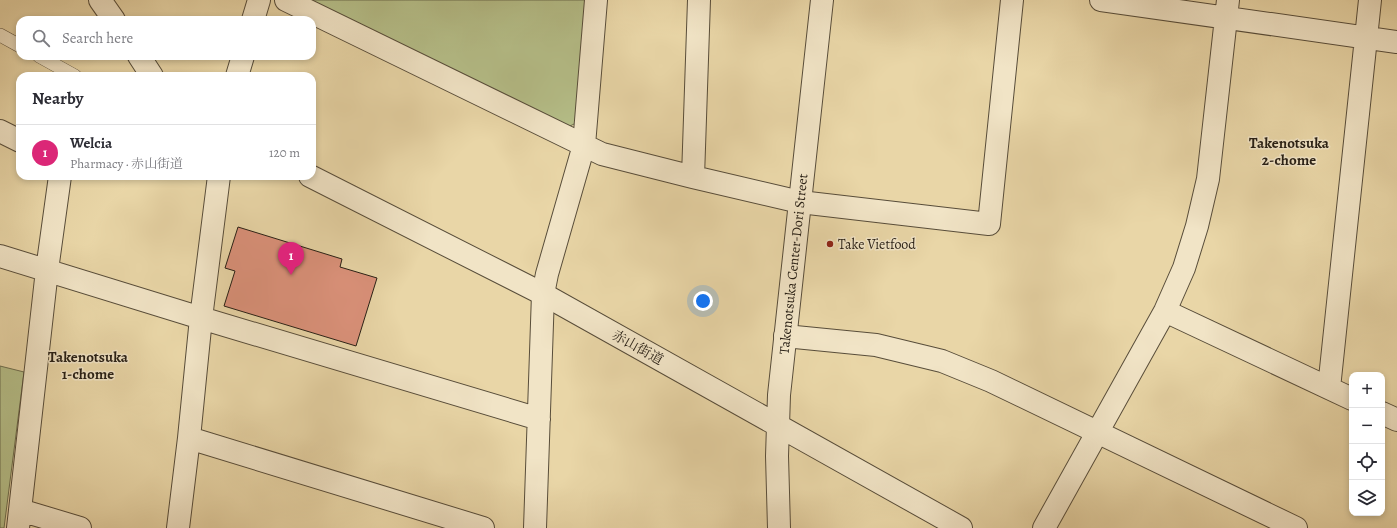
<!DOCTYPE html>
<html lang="en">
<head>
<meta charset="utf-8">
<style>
  :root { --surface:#fff; --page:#f2f2f3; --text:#2b2b33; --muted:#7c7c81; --line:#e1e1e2; --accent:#db2777 }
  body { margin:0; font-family:Alegreya,"Noto Serif JP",serif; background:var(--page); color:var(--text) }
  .controls { position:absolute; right:12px; bottom:12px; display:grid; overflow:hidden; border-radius:8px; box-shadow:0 2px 6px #0003 }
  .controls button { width:36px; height:36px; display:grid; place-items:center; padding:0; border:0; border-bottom:1px solid var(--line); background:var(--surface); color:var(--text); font:20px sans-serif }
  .you { position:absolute; left:703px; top:301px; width:14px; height:14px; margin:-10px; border:3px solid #fff; border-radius:50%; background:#1a73e8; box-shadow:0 0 0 6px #1a73e833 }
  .badge { display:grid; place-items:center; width:26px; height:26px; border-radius:50%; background:var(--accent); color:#fff; font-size:13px; font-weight:700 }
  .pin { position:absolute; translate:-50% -33px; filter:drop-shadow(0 1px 2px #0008) }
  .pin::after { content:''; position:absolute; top:21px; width:14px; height:12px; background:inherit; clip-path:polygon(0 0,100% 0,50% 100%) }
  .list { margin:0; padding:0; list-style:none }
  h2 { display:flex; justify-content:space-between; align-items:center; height:52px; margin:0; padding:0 16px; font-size:17px }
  h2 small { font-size:13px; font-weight:400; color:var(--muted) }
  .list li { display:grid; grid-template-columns:26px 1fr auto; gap:12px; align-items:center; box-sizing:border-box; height:56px; padding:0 16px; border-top:1px solid var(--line) }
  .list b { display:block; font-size:15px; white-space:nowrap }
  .list p { margin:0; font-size:13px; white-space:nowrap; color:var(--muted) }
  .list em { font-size:13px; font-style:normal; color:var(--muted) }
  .icon { flex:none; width:22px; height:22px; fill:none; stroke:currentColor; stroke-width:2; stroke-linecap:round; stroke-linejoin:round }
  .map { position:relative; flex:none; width:1397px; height:528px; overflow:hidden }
  .search { position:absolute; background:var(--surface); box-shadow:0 2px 6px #0003; left:16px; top:16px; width:300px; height:44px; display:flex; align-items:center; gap:10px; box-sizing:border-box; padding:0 14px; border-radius:12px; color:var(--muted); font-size:15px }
  .panel { position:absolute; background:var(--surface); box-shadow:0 2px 6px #0003; left:16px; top:72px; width:300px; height:108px; border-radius:12px }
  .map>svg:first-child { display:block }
</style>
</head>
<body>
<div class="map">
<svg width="1397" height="528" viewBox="0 0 1397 528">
  <rect width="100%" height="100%" fill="#e9d6a7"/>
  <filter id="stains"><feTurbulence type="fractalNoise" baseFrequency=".005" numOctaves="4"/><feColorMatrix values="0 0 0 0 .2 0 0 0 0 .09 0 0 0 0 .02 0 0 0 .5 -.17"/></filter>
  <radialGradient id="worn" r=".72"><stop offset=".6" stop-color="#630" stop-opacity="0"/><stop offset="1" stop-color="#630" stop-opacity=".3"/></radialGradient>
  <!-- green -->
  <path fill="#b5be88" stroke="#6e6e4e" d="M303,0H589L582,120L566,128Z
    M0,366L24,372L4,528H0Z"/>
  <!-- building -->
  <path fill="#dc927b" stroke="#271f15" d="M238,227L342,259L340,267L377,278L356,346L224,306L235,271L225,268Z"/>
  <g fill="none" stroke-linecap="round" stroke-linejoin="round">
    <!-- service casing -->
    <g stroke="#584d3a" stroke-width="14">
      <path id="service" d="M0,35L20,46
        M39,56L75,76"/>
    </g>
    <!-- minor casing -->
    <g stroke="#584d3a" stroke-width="24">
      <path id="minor" d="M286,0L602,154L693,177L800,202L989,224L1012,0
        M1101,0L1397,42
        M253,20L259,0
        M237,76L243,56
        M0,131L20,141
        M693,177L699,0
        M0,256L201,318L539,419
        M1165,311L1352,399
        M785,336L876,345L942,361L991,381L1296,528
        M1329,388L1370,0
        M1382,413L1397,420
        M189,438L483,528
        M20,510L80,528
        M18,528L47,270L60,176
        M178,528L189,438L201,318L219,176
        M535,528L543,294L547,274L584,145L596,0
        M1044,528L1165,311L1184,268L1197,226L1208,179L1228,0"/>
    </g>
    <!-- tertiary casing -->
    <g stroke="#584d3a" stroke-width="24">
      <path id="tertiary" d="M100,0L114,20
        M139,56L152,76
        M310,176L543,294L961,528
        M779,528L777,456L779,395L822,0"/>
    </g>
    <!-- service -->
    <use href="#service" stroke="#f1e4c6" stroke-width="13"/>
    <!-- minor -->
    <use href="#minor" stroke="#f1e4c6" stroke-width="22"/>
    <!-- tertiary -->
    <use href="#tertiary" stroke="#f1e4c6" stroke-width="22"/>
  </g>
  <!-- markers -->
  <circle fill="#8f2418" stroke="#f1e4c6" stroke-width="1.5" cx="830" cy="244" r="4"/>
  <g text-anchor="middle" stroke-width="3" stroke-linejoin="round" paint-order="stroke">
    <!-- poi labels -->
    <g font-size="14" fill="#271f15" stroke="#f1e4c6" text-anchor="start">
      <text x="838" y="249">Take Vietfood</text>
    </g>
    <!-- street labels -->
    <g font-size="14" fill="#271f15" stroke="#f1e4c6">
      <text transform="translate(793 264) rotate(-84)" y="5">Takenotsuka Center-Dori Street</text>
      <text transform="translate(638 347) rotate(29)" y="5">赤山街道</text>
    </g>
    <!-- neighbourhood labels -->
    <g font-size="15" font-weight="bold" fill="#271f15" stroke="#f1e4c6">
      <text x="1289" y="148">Takenotsuka<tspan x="1289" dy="17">2-chome</tspan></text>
      <text x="88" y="362">Takenotsuka<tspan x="88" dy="17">1-chome</tspan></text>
    </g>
  </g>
  <rect width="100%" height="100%" filter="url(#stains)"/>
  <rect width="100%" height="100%" fill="url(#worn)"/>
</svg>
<div class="controls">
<button>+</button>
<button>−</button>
<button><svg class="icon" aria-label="locate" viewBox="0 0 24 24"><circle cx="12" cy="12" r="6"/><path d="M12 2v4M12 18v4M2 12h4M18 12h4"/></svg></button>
<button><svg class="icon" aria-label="layers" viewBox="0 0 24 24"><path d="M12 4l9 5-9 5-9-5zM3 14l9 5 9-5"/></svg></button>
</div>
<div class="you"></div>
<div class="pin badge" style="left:291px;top:275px">1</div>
<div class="search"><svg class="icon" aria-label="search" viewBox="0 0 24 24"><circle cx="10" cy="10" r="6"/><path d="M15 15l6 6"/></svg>Search here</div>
<section class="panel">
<h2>Nearby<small></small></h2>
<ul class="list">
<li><span class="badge">1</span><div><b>Welcia</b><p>Pharmacy · 赤山街道</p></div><em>120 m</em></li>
</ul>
</section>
</div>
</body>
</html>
